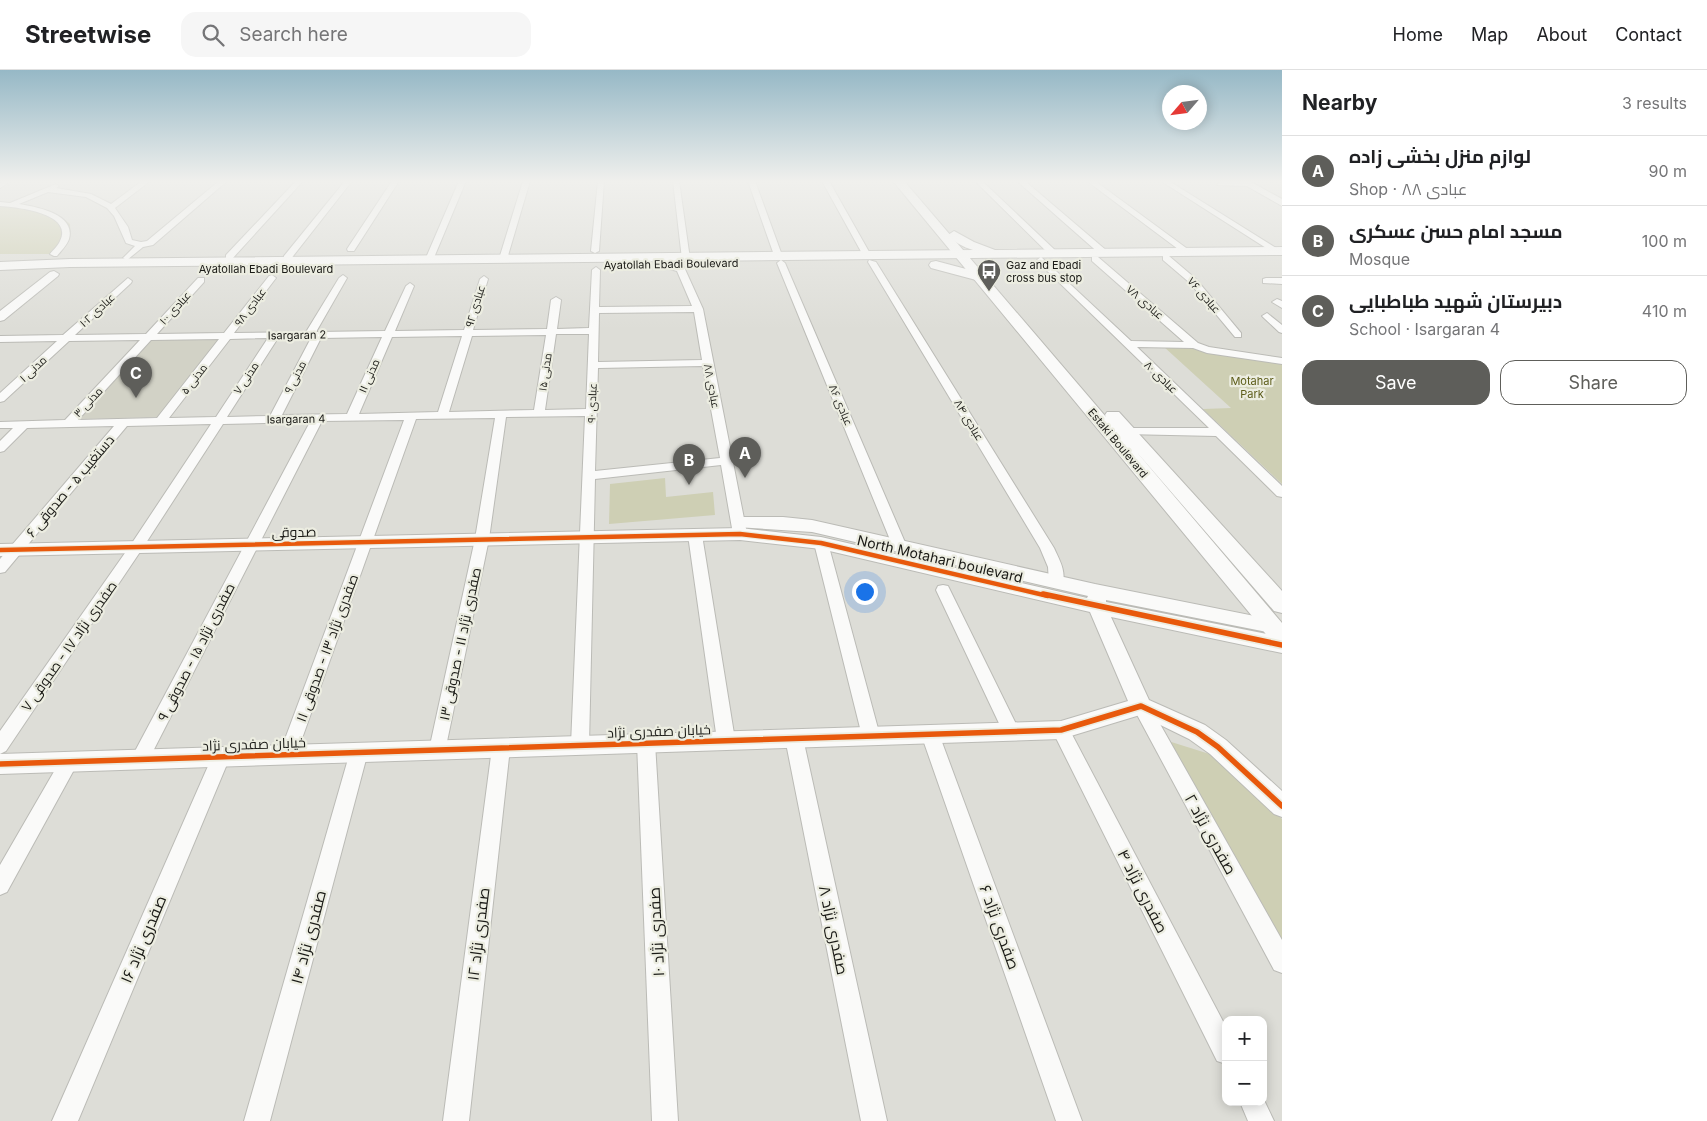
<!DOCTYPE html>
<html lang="en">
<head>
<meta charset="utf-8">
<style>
  :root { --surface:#fff; --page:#f6f6f6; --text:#202124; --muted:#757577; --line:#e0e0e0; --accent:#5e5e5a }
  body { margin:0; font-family:Inter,Cairo,sans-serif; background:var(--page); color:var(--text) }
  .controls { position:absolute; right:15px; bottom:15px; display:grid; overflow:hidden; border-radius:10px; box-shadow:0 2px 12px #0003 }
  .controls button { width:45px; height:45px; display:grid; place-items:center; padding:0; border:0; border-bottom:1px solid var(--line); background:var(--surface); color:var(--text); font:25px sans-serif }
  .compass { position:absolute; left:1162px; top:15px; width:45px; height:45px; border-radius:50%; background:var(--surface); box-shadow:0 2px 12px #0003; rotate:242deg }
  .you { position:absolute; left:864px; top:521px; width:18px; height:18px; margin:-12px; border:4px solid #fff; border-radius:50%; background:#1a73e8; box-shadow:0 0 0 8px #1a73e833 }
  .badge { display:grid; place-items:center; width:32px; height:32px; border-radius:50%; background:var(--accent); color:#fff; font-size:16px; font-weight:700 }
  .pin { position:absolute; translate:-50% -41px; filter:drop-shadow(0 1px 2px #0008) }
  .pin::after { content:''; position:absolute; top:26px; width:18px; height:15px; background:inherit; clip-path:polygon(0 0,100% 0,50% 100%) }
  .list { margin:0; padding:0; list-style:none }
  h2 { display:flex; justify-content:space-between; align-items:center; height:65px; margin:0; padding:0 20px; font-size:21px }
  h2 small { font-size:16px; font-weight:400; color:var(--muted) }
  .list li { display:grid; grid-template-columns:32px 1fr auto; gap:15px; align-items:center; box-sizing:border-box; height:70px; padding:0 20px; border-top:1px solid var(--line) }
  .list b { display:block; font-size:19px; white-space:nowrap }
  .list p { margin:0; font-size:16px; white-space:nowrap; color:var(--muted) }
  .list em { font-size:16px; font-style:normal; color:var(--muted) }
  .actions { display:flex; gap:10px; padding:15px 20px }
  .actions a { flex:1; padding:11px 0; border:1px solid var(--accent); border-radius:15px; text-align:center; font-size:18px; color:var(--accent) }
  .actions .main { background:var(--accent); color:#fff }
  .icon { flex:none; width:28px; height:28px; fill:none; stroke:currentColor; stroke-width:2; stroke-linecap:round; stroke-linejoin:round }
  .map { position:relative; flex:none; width:1282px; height:1051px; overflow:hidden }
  header { display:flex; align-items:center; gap:30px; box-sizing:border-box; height:70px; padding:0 25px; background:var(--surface); border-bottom:1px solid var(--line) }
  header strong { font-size:24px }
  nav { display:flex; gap:28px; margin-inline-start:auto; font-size:18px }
  .search { width:350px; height:45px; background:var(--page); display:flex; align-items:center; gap:12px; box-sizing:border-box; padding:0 18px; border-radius:15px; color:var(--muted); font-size:19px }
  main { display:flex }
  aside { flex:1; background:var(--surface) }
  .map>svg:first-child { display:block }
</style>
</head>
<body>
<header>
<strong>Streetwise</strong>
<div class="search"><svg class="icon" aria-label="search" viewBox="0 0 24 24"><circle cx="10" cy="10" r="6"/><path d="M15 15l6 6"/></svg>Search here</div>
<nav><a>Home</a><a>Map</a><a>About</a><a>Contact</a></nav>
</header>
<main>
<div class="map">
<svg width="1282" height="1051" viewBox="0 0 1282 1051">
  <rect width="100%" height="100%" fill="#ddddd7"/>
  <!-- built -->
  <path fill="#d2d2c6" d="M224,267L160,347L77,349L151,269Z"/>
  <!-- green -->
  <path fill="#cecfb4" d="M0,132C24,133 52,137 70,154C71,169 68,174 58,184H0Z
    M1163,276H1186L1207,282L1282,294V414L1203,339L1231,338Z
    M665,408L666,427L713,422L715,445L609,454L610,414Z
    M1165,670L1219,687L1282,749V875Z"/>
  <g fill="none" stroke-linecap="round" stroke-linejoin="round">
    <!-- minor casing -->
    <g stroke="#bbbbb6" stroke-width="2">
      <path id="minor" d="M3,111H11L0,118V113Z
        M142,111H150L115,138L128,157L132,170L141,172L147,171L219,111H227L153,175L143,177L127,190L123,188L135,176L126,173L114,146L107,138L86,127L48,122L19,134C37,137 76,144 69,169C67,175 61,181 57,186H54L50,184C53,180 58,176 60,171C74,143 16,137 0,136V132L10,133L56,114L59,116L56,118L91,124L111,134Z
        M296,111H303L232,189H226V185Z
        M345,111H352L290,190H284V186Z
        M392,111H399L354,181H348L347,179Z
        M459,111H466L433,190L426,192L425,190Z
        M523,111H530L507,189L500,191L499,189Z
        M598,111H604L599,181L595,183L591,181Z
        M673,111H679L690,189L686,191L682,189Z
        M748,111H755L783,188L782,190L775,188Z
        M822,111H829L872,187L871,189L864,187Z
        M975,111H982L1057,182V186H1051Z
        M1017,111H1025L1107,181V185H1101Z
        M1087,111H1095L1193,183L1186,185Z
        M1161,111H1169L1281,181L1274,183Z
        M1220,112H1247L1250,114L1247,116L1218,115L1217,114Z
        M1163,186H1169L1196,209L1241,263V267H1235L1190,213L1163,190Z
        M1041,187L1131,271L1184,272L1092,191V187H1098L1198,273L1209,277L1282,288V294L1207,283L1193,278L1137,277L1282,416V427L1277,426L1216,366L1124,364L1122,362L1124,360L1128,358H1209L1038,192L1037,190Z
        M781,190L785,193L907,477L905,480H895L893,477L777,193Z
        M869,190L876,192L1054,478C1059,489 1068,504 1061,516L1056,517L1051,516L1049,512L1048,497L1040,478L868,192Z
        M665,192L684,197L703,239L747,464L745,467H735L733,464L721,395L595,409L589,675L586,680L580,683L574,680L571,675L585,346L506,347L489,469L444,686L438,688L432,686L429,680L475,469L495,348L416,349L294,691L288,693L282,691L279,685L404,350L322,351L146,695L140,697L134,695L131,689L134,683L310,352L223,354L142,479L6,681L0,684V661L132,473L211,354L127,356L5,502L0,503V489L114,356L27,358L4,381L0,382V371L13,358H0V352L65,350L140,270L69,271L4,331L0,332V323L57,271L0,272V266L63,265L128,208L132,211L131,213L75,265L146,264L198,208H204V212L157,264L224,263L269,206L272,205L276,208L234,263L306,262L339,208L343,205L347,208L316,262L385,261L406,216L410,213L414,216L395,261L464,260L480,209L484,206L488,209L473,260L547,259L551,230L556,227L561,230L557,259L589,258L592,200L596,197L600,200L599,237L692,236L677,201L662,197L661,195ZM694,242L702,290L598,292L599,243ZM556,264H589L586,339L545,340ZM546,265L534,340L449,342L472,266ZM462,266L438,342L359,344L392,267ZM382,267L347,344L282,345L321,268ZM268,268L216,347L169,348L230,269ZM278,268H311L270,346L227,347ZM219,269L157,348L78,350L151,270ZM703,296L720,388L595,401L598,298Z
        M1266,208H1282V214L1263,213V209Z
        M1277,229L1282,231V238L1272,232Z
        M1267,243L1282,255V263L1279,262L1264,248L1262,246Z
        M695,460L700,462L702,465L735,670L732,675L726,678L720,675L717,670L688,465L690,462Z
        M821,468L826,470L828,473L880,666L877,671L871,674L865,671L862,666L814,473L816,470Z
        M943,515L948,516L950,520L1017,656L1020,661L1017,666L1011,669L1005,666L936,520L938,516Z
        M1141,629L1147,631L1282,870V903L1274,900L1135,641L1132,636L1135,631Z
        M1061,653L1067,655L1226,957V994L1217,991L1052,660L1055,655Z
        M930,656L936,659L939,664L1082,1051H1056L921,664L924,659Z
        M794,660L800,663L803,668L887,1051H861L785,668L788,663Z
        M646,665L652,668L655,673L678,1051H652L637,673L640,668Z
        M501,670L507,672L510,678L469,1051H443L492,678L495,672Z
        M359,674L365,676L368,682L270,1051H244L350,682L353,676Z
        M221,679L227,681L230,687L78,1051H52L212,687L215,681Z
        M69,684L75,686L78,692L75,698L7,822L0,825V795L63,686Z
        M1263,1028L1274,1051H1248L1240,1032H1263Z"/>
    </g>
    <!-- tertiary casing -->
    <g stroke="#bbbbb6" stroke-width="2">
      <path id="tertiary" d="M1238,111H1249L1282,129V136Z
        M54,201L59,204L58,206L4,250L0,251V241L50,202Z
        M742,447H783L812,450L1095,514L1279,551L1282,556L1279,561L1272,563L1106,530V532L1282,567V583L1111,547L1149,630L1205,655L1226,670L1282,721V747L1274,744L1210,684L1189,669L1140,645L1061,669L0,704V684L1061,651L1128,631L1090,542L821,479L740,470L0,486V474L740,458L821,467L1087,528L1088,526L812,462L736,457L734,453L736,449Z"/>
    </g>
    <!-- secondary casing -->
    <g stroke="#bbbbb6" stroke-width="2">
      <path id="secondary" d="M893,111H904L1106,347L1105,345L1107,342H1119L1282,521V543L1274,541L1135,380L1282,553V578L1274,575L1252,546Z"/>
    </g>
    <!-- primary casing -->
    <g stroke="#bbbbb6" stroke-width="2">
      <path id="primary" d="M954,161L974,172L995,180L1282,177V185L70,197L0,200V192L70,189L973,180C963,177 954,172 948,165Z
        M936,191L981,203L983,206L976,210L931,198L929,195L931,192Z"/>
    </g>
    <!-- minor -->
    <use href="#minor" fill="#fafaf9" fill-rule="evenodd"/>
    <!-- tertiary -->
    <use href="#tertiary" fill="#fafaf9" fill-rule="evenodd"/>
    <!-- secondary -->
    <use href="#secondary" fill="#fafaf9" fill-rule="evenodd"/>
    <!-- primary -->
    <use href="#primary" fill="#fafaf9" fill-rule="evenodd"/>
    <!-- cycleway-far1 casing -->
    <g stroke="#ecede1" stroke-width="7">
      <path id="cycleway-far1" d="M0,480L740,464L821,473L1048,526"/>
    </g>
    <!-- cycleway casing -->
    <g stroke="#ecede1" stroke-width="9">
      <path id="cycleway" d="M1043,524L1282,575
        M0,694L1061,660L1141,636L1197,662L1218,677L1282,736"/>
    </g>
    <!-- cycleway-far1 -->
    <use href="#cycleway-far1" stroke="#e8590c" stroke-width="4.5"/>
    <!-- cycleway -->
    <use href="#cycleway" stroke="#e8590c" stroke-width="5.5"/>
  </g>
  <!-- sky -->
  <linearGradient id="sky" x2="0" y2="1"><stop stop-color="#96b8c6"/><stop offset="0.43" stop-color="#f0f0ed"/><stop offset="1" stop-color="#f0f0ed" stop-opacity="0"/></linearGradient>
  <rect width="1282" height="259" fill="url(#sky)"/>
  <!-- icons -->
  <defs>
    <g id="bus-pin" transform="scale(1.25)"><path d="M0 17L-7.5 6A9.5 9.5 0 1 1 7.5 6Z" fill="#5e5e5a" stroke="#ecede1"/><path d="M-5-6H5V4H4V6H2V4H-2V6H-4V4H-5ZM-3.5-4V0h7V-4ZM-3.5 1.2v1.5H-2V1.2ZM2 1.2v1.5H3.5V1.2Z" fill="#fff"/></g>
  </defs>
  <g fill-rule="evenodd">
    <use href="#bus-pin" x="989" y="201"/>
  </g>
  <g text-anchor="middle" stroke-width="4.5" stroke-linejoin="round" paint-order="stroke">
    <!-- far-street labels -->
    <g font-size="11" fill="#1a1a16" stroke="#ecede1">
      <text transform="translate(671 194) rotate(-1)" y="4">Ayatollah Ebadi Boulevard</text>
      <text x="266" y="203">Ayatollah Ebadi Boulevard</text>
      <text transform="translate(1204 225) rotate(49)" y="4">عبادی ۷۶</text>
      <text transform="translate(1145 232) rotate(41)" y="4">عبادی ۷۸</text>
      <text transform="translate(475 236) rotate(-73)" y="4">عبادی ۹۲</text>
      <text transform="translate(250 237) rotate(-53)" y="4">عبادی ۹۸</text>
      <text transform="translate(175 238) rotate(-48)" y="4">عبادی ۱۰۰</text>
      <text transform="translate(97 240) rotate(-43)" y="4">عبادی ۱۰۲</text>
      <text transform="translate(297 265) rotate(-1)" y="4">Isargaran 2</text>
      <text transform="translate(33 299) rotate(-43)" y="4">مدنی ۱</text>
      <text transform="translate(545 302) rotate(-82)" y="4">مدنی ۱۵</text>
      <text transform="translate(369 306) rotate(-66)" y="4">مدنی ۱۱</text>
      <text transform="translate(295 307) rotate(-63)" y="4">مدنی ۹</text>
      <text transform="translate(1161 307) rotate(44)" y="4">عبادی ۸۰</text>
      <text transform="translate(246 308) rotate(-56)" y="4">مدنی ۷</text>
      <text transform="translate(194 309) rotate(-52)" y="4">مدنی ۵</text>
      <text transform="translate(712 316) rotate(79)" y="4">عبادی ۸۸</text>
      <text transform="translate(88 332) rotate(-47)" y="4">مدنی ۳</text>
      <text transform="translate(592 333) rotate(-88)" y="4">عبادی ۹۰</text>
      <text transform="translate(841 335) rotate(67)" y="4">عبادی ۸۶</text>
      <text transform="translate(296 349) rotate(-1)" y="4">Isargaran 4</text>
      <text transform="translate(969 350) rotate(59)" y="4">عبادی ۸۴</text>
      <text transform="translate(1118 373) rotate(50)" y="4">Estaki Boulevard</text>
    </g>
    <!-- far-poi labels -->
    <g font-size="11" fill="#1a1a16" stroke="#ecede1" text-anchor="start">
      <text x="1006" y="199">Gaz and Ebadi<tspan x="1006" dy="13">cross bus stop</tspan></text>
    </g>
    <!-- far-park labels -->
    <g font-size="11" fill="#5c5c19" stroke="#ecede1">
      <text x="1252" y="315">Motahar<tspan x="1252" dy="13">Park</tspan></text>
    </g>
    <!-- street labels -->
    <g font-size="14" fill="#1a1a16" stroke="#ecede1">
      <text transform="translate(70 416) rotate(-50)" y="5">دستغیب ۵ - صدوقی ۶</text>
      <text transform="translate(294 462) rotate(-1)" y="5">صدوقی</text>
      <text transform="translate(940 489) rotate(13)" y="5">North Motahari boulevard</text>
      <text transform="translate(460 574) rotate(-78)" y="5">صفدری نژاد ۱۱ - صدوقی ۱۳</text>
      <text transform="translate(69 576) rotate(-55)" y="5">صفدری نژاد ۱۷ - صدوقی ۷</text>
      <text transform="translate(327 578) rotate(-70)" y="5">صفدری نژاد ۱۳ - صدوقی ۱۱</text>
      <text transform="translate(196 582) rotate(-63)" y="5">صفدری نژاد ۱۵ - صدوقی ۹</text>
      <text transform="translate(659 661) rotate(-2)" y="5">خیابان صفدری نژاد</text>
      <text transform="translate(254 674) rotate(-2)" y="5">خیابان صفدری نژاد</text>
    </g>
    <!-- near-street labels -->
    <g font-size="16" fill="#1a1a16" stroke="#ecede1">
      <text transform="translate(1211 764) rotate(61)" y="6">صفدری نژاد ۲</text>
      <text transform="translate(1143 821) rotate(63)" y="6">صفدری نژاد ۴</text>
      <text transform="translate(1000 857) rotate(70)" y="6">صفدری نژاد ۶</text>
      <text transform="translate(834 860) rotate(78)" y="6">صفدری نژاد ۸</text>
      <text transform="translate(656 862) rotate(-93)" y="6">صفدری نژاد ۱۰</text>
      <text transform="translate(478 864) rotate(-83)" y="6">صفدری نژاد ۱۲</text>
      <text transform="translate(308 867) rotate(-75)" y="6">صفدری نژاد ۱۴</text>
      <text transform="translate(143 869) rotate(-67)" y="6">صفدری نژاد ۱۶</text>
    </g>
  </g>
</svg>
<div class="controls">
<button>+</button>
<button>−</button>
</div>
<svg class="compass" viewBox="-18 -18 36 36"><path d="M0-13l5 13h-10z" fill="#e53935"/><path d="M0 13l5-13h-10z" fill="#757577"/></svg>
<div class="you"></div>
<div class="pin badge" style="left:745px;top:408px">A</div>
<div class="pin badge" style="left:689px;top:415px">B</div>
<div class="pin badge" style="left:136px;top:328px">C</div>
</div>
<aside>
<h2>Nearby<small>3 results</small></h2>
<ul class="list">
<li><span class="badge">A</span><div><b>لوازم منزل بخشی زاده</b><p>Shop · عبادی ۸۸</p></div><em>90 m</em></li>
<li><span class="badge">B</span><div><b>مسجد امام حسن عسکری</b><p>Mosque</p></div><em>100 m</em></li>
<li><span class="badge">C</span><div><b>دبیرستان شهید طباطبایی</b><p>School · Isargaran 4</p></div><em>410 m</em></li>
</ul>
<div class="actions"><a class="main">Save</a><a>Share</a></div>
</aside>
</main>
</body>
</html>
